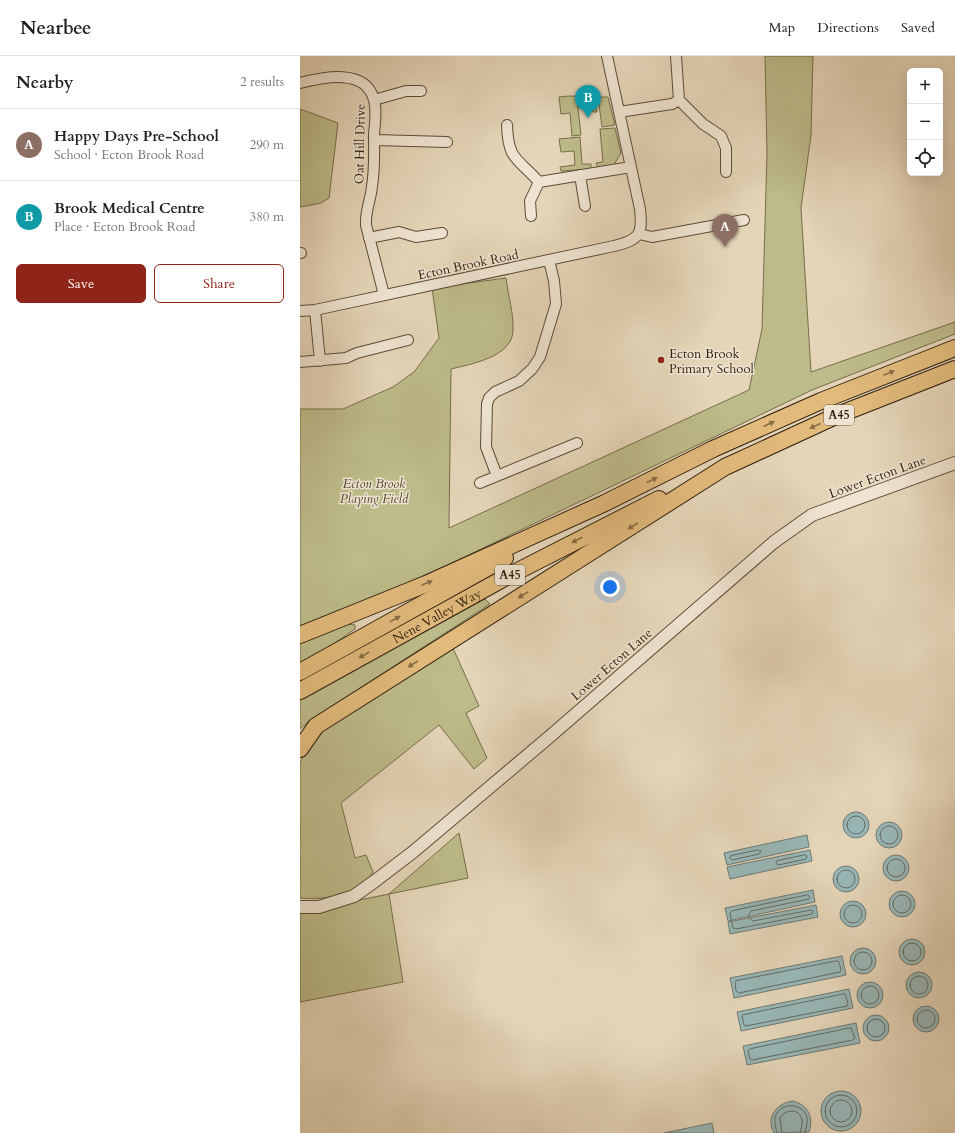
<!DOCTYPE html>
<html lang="en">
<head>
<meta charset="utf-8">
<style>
  :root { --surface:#fff; --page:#f2f2f2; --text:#222; --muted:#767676; --line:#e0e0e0; --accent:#8f2418 }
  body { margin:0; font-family:Cardo,serif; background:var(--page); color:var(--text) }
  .controls { position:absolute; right:12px; top:12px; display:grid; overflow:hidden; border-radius:6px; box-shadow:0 4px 16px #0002 }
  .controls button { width:36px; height:36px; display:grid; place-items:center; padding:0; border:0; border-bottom:1px solid var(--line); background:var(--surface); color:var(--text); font:20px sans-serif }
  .you { position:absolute; left:310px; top:531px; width:14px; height:14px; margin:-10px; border:3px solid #fff; border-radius:50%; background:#1a73e8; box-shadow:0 0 0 6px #1a73e833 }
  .badge { display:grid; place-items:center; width:26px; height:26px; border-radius:50%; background:var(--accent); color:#fff; font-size:13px; font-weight:700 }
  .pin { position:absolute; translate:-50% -33px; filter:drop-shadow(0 1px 2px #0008) }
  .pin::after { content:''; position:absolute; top:21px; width:14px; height:12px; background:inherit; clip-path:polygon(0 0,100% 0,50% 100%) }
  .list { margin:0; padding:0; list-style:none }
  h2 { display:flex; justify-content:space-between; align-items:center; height:52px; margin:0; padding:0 16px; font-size:17px }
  h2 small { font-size:13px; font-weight:400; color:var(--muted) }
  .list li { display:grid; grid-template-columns:26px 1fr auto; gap:12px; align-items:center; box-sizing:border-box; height:72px; padding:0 16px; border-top:1px solid var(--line) }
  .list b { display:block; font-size:15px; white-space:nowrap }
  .list p { margin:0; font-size:13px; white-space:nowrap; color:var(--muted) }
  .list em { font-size:13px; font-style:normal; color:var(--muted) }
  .actions { display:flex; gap:8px; padding:12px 16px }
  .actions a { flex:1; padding:9px 0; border:1px solid var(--accent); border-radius:6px; text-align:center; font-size:14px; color:var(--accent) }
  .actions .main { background:var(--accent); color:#fff }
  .icon { flex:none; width:22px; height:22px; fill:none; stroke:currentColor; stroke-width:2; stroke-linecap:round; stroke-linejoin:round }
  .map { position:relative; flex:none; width:655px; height:1077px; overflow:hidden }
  header { display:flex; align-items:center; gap:24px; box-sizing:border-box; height:56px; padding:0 20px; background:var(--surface); border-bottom:1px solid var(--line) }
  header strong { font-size:19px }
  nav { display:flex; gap:22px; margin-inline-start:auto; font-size:14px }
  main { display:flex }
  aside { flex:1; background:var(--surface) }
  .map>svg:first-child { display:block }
</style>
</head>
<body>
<header>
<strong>Nearbee</strong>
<nav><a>Map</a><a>Directions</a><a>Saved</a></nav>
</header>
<main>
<aside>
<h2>Nearby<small>2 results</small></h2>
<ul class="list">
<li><span class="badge" style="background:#8d6e63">A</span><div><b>Happy Days Pre-School</b><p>School · Ecton Brook Road</p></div><em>290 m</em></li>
<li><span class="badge" style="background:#0f9aa8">B</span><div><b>Brook Medical Centre</b><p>Place · Ecton Brook Road</p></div><em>380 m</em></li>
</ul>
<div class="actions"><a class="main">Save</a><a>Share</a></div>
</aside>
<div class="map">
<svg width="655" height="1077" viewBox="0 0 655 1077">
  <rect width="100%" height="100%" fill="#e5d5b8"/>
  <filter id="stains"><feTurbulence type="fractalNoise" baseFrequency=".005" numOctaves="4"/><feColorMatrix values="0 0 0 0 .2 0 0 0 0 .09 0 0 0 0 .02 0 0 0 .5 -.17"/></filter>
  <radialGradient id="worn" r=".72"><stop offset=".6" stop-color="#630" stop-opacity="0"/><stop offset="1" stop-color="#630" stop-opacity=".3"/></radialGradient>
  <!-- green -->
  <path fill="#bdbb89" stroke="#766d4b" d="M465,0H513L511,79L501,152L511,316L655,266V278L512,334L148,509L25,563L0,572V353H43L93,331L114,316L139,282L132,232L206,222C208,239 214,258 213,275C212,301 171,308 151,313L149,472L449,334L462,273L467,97Z
    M269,40L295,41L297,56H293L291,41L277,43L281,79L272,80L270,57L261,58L259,41Z
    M298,41H308L315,69L302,71Z
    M0,53L38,67L29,142L21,147L0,151Z
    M315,72L321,97L315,107L316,109L298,112L296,107L303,106L300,73Z
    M280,81L282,108H291V113L261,115L260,111L275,109L274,95L261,96L259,83Z
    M185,543L190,548L9,665L0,673V643Z
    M48,568L55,569V573L32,589L0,607V587Z
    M152,590L179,650L166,657L187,702L174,713L139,669L41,747L55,802L66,799L73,816C70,820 66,827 61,830C44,841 20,844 0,842V708L4,697L17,675Z
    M159,777L168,822L89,838L103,926L0,946V856L89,838Z"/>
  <!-- water -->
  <path fill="#98b7b7" stroke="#6e7a73" d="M543 769a13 13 0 1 1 26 0a13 13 0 1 1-26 0Z
    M576 779a13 13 0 1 1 26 0a13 13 0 1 1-26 0Z
    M507,779L509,791L427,809L424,797Z
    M510,794L512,805L430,823L427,811Z
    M583 812a13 13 0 1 1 26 0a13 13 0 1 1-26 0Z
    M533 823a13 13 0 1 1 26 0a13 13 0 1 1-26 0Z
    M513,834L515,846L428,865L425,852Z
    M589 848a13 13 0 1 1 26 0a13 13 0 1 1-26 0Z
    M540 858a13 13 0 1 1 26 0a13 13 0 1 1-26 0Z
    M516,849L518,861L430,878L428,866Z
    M599 896a13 13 0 1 1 26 0a13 13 0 1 1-26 0Z
    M550 905a13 13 0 1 1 26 0a13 13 0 1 1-26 0Z
    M542,900L546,919L434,942L430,922Z
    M606 929a13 13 0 1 1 26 0a13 13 0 1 1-26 0Z
    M557 939a13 13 0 1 1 26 0a13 13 0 1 1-26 0Z
    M549,933L553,952L441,975L437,956Z
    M613 963a13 13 0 1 1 26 0a13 13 0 1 1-26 0Z
    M563 972a13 13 0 1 1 26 0a13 13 0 1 1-26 0Z
    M556,967L560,987L447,1009L443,990Z
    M521 1055a20 20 0 1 1 40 0a20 20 0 1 1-40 0Z
    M493,1045C508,1049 514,1061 509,1076L474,1077C465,1061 477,1047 493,1045Z
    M412,1067L414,1077H364Z"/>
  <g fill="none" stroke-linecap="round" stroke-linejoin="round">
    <!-- shore -->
    <path stroke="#646b62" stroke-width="1" d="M547 769a9 9 0 1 1 18 0a9 9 0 1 1-18 0Z
      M580 779a9 9 0 1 1 18 0a9 9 0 1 1-18 0Z
      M458,794L461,795L459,798L432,804L430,802L431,800Z
      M505,799L507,800L506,803L478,809L476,807L477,805Z
      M587 812a9 9 0 1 1 18 0a9 9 0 1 1-18 0Z
      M537 823a9 9 0 1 1 18 0a9 9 0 1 1-18 0Z
      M593 848a9 9 0 1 1 18 0a9 9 0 1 1-18 0Z
      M508,839L510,841L509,843L451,855L448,861L453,865L511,854L513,855L512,858L436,873L433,872L430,857L432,855Z
      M544 858a9 9 0 1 1 18 0a9 9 0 1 1-18 0Z
      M603 896a9 9 0 1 1 18 0a9 9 0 1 1-18 0Z
      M554 905a9 9 0 1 1 18 0a9 9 0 1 1-18 0Z
      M537,905L539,906L541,914L540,916L439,937L436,935L435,927L436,925Z
      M610 929a9 9 0 1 1 18 0a9 9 0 1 1-18 0Z
      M561 939a9 9 0 1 1 18 0a9 9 0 1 1-18 0Z
      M545,938L548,947L547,950L446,970L444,969L442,960L443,959Z
      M617 963a9 9 0 1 1 18 0a9 9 0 1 1-18 0Z
      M567 972a9 9 0 1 1 18 0a9 9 0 1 1-18 0Z
      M551,972L555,982L553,984L452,1004L450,1003L448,995L450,993Z
      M525 1055a16 16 0 1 1 32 0a16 16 0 1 1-32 0Z
      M530 1055a11 11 0 1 1 22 0a11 11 0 1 1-22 0Z
      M477,1077C476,1072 474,1067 475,1061C480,1046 502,1046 507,1061C508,1067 506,1071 505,1077
      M482,1077L480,1062C485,1053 500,1052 502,1064C503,1068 501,1073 500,1077"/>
    <!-- minor casing -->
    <g stroke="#5c4c38" stroke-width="12">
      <path id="minor" d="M376,0L379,44L403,68L421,80L426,92V116
        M0,27C24,21 66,12 74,44C77,55 75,67 74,78C74,95 75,113 72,130C71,143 65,155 66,169L84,239
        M74,44L106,35H121
        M319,56L372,48L379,44
        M207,69C208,105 218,102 239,126
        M74,84L147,86
        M280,119L285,150
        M231,160L230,145L239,126L331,111
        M339,178L352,181L444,164
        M69,182L99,176L116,181L142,177
        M0,197H1
        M15,254L20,305
        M0,255L15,254L314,190C339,184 343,179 340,153L307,0
        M0,306L46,302L57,297L108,284
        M197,420L277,387
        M180,427L197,420L186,391L187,348L189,342L195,336L219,325L232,313L240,301L256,248L254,225L249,204"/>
    </g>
    <!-- tertiary casing -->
    <g stroke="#5c4c38" stroke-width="14">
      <path id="tertiary" d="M0,851H19L54,840L75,825L113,796L248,682L474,486L512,459L655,407"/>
    </g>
    <!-- trunk casing -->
    <g stroke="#2f1f0d" stroke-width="18">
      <g id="trunk">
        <path d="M0,579L126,528L305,447L413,393L521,345L655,292"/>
        <path d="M0,616L205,502"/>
        <path id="s1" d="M0,635L208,520L359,443"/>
        <path d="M0,693L16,670L425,411L538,359L655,313"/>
      </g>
    </g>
    <!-- minor -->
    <use href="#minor" stroke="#eee4d1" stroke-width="10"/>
    <!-- tertiary -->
    <use href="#tertiary" stroke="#eee4d1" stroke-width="12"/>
    <!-- trunk -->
    <use href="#trunk" stroke="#e2ba7c" stroke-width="16"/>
  </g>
  <!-- one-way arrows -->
  <defs><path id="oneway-solid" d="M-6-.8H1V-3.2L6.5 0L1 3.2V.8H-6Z"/></defs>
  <g fill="#886c44">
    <use href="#oneway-solid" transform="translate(589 317) rotate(-22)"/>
    <use href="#oneway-solid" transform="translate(469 368) rotate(-24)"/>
    <use href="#oneway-solid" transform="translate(515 370) rotate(156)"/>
    <use href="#oneway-solid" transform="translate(352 424) rotate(-27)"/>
    <use href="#oneway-solid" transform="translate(333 470) rotate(148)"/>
    <use href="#oneway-solid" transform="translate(277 484) rotate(152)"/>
    <use href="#oneway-solid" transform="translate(127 527) rotate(-23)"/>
    <use href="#oneway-solid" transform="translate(223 539) rotate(148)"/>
    <use href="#oneway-solid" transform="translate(95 563) rotate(-29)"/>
    <use href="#oneway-solid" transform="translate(64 599) rotate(150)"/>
    <use href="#oneway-solid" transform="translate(113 608) rotate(148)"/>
  </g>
  <!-- markers -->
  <circle fill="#8f2418" stroke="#eee4d1" stroke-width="1.5" cx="361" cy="304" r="4"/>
  <g text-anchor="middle" stroke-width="3" stroke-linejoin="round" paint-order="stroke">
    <!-- shield labels -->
    <g fill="#eee4d1" stroke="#685a48" stroke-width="1">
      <rect x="524" y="349" width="30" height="20" rx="3"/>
      <rect x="195" y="509" width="30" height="20" rx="3"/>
    </g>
    <g font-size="12" font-weight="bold" fill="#2f1f0d">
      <text x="539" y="363">A45</text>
      <text x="210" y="523">A45</text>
    </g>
    <!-- street labels -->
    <g font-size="13" fill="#2f1f0d" stroke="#eee4d1">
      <text transform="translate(59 88) rotate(-89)" y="5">Oat Hill Drive</text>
      <text transform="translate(168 208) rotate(-12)" y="5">Ecton Brook Road</text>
      <text transform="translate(577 420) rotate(-20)" y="5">Lower Ecton Lane</text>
      <text dy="5" stroke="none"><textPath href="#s1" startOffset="156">Nene Valley Way</textPath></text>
      <text transform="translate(311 608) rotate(-41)" y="5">Lower Ecton Lane</text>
    </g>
    <!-- poi labels -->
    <g font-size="13" fill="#2f1f0d" stroke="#eee4d1" text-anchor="start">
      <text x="369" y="302">Ecton Brook<tspan x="369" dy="15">Primary School</tspan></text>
    </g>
    <!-- park labels -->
    <g font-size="13" font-style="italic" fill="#52462c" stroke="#eee4d1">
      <text x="74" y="432">Ecton Brook<tspan x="74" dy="15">Playing Field</tspan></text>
    </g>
  </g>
  <rect width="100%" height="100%" filter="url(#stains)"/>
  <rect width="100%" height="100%" fill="url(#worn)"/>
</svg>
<div class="controls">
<button>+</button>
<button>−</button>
<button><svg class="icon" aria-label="locate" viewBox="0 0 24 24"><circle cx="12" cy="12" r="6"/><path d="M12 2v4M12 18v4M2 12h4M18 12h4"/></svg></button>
</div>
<div class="you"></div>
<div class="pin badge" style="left:425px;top:191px;background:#8d6e63">A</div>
<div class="pin badge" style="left:288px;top:62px;background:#0f9aa8">B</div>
</div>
</main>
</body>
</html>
